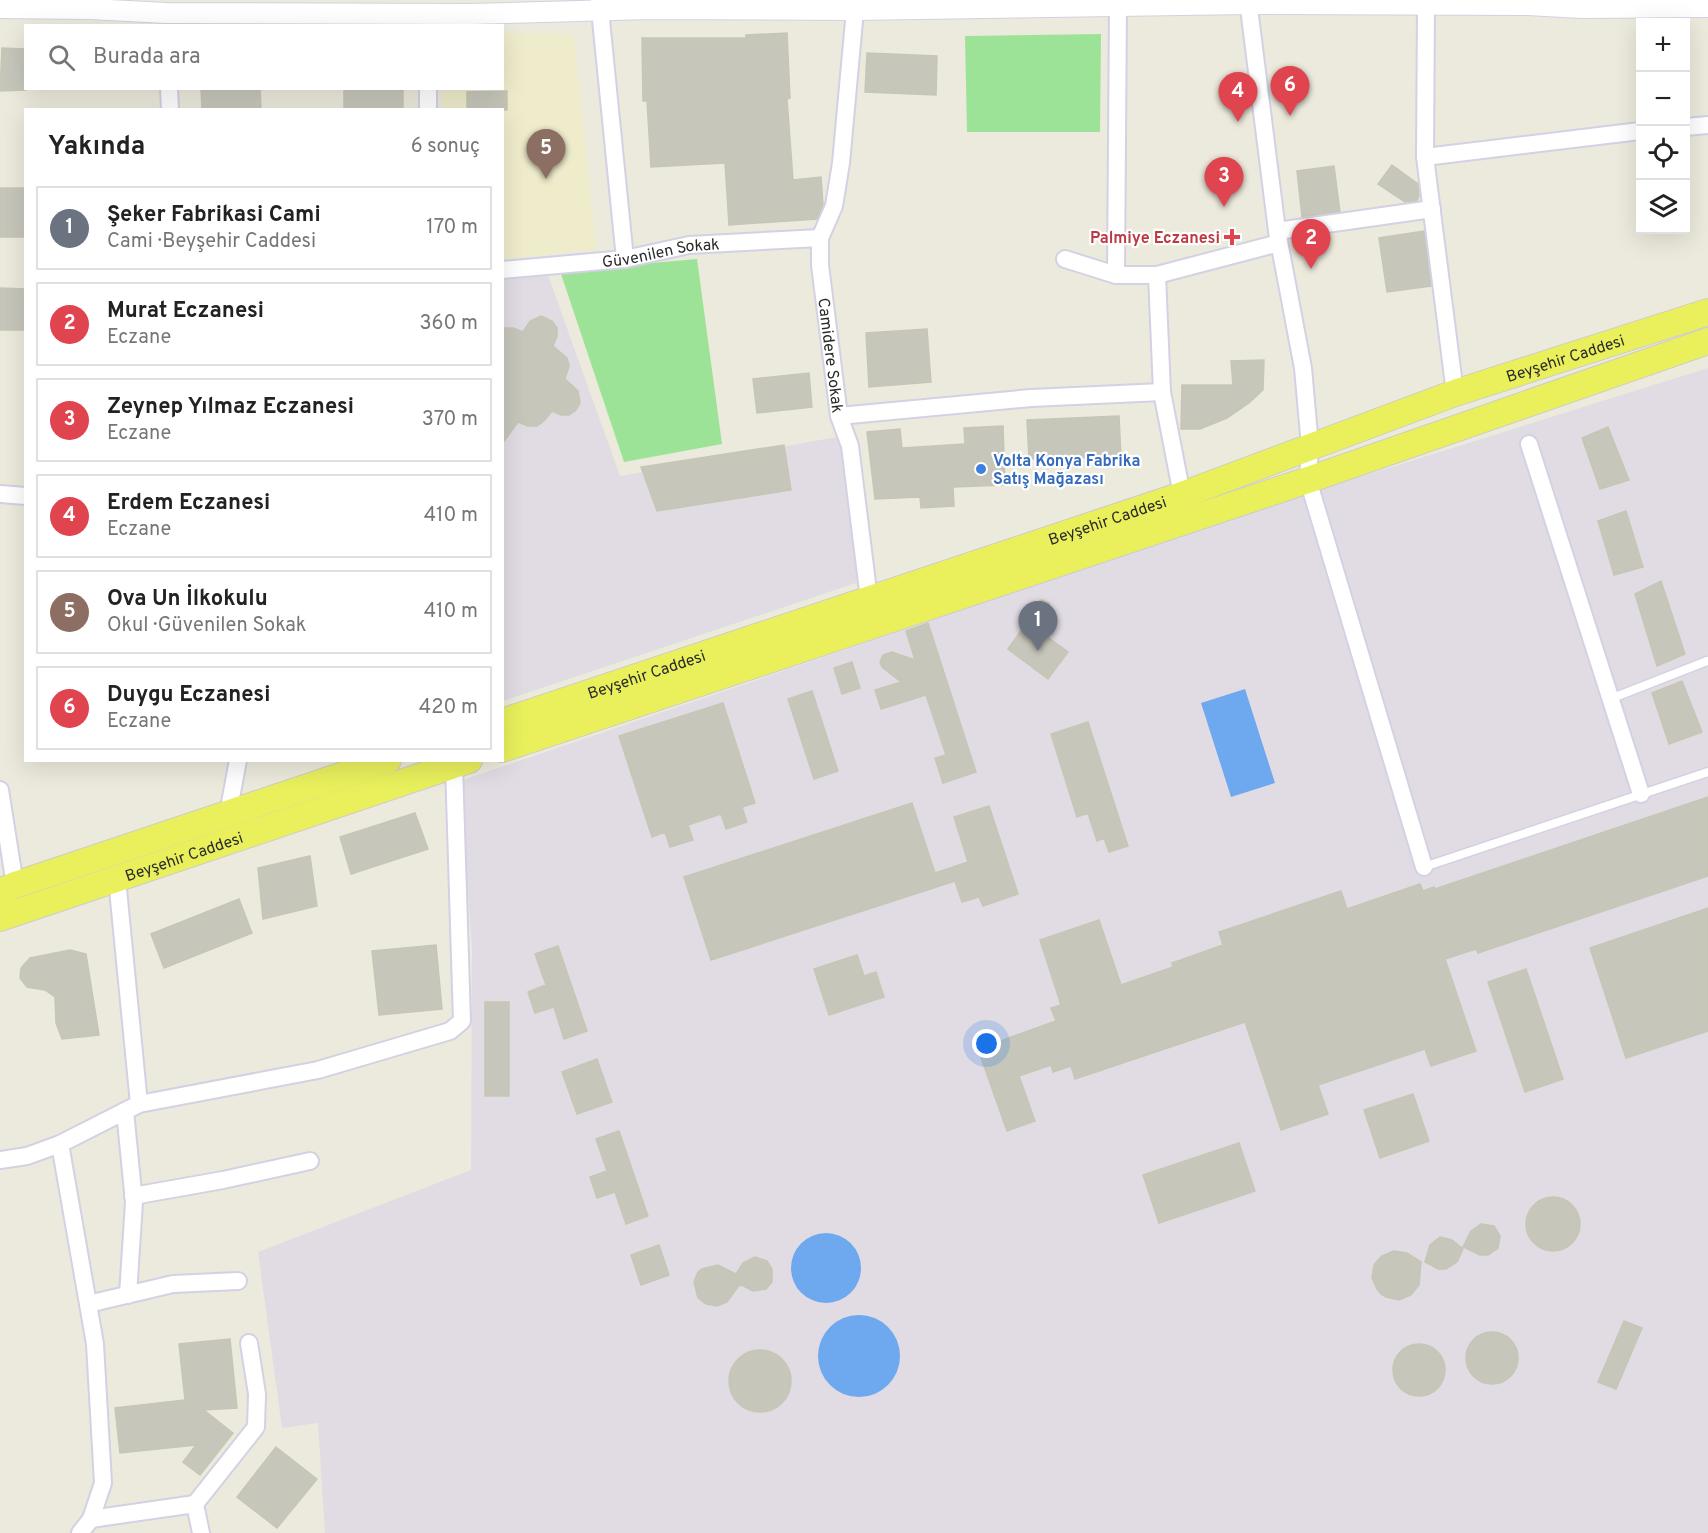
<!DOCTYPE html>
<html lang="tr">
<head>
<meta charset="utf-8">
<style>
  :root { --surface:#fff; --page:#f2f2f2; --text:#222; --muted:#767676; --line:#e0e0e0; --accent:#4e3bf9 }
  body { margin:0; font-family:Overpass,sans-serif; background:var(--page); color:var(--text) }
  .controls { position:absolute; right:18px; top:18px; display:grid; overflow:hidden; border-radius:0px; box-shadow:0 6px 24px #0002 }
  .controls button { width:54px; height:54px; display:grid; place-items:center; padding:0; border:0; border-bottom:2px solid var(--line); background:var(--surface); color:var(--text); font:30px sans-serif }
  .you { position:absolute; left:987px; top:1044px; width:21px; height:21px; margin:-15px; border:4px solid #fff; border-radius:50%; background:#1a73e8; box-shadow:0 0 0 9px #1a73e833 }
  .badge { display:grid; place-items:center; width:39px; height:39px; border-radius:50%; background:var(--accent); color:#fff; font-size:20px; font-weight:700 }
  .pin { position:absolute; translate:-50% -50px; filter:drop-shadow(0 2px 3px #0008) }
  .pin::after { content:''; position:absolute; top:32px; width:21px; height:18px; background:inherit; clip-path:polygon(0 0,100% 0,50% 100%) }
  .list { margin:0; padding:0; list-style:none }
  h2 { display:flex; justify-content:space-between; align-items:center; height:78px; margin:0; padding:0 24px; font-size:26px }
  h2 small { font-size:20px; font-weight:400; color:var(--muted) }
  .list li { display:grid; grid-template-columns:39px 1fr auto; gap:18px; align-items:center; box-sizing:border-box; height:84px; margin:0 12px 12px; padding:0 12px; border:2px solid var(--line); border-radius:0px }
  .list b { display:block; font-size:22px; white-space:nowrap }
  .list p { margin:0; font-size:20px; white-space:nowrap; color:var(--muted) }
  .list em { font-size:20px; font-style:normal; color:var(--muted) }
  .icon { flex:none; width:33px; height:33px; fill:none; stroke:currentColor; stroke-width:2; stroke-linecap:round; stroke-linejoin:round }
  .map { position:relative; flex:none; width:1708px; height:1533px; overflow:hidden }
  .search { position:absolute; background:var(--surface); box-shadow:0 6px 24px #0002; left:24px; top:24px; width:480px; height:66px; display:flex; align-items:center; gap:15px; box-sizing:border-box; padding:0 21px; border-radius:0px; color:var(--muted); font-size:22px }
  .panel { position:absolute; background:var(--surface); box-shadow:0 6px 24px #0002; left:24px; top:108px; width:480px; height:654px; border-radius:0px }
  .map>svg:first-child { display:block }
</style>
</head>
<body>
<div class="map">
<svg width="1708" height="1533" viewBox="0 0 1708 1533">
  <rect width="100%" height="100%" fill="#eceadc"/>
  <!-- industrial -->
  <path fill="#e1dce4" d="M548,275L620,476L853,434L862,581L503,701V278Z
    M1708,368V1533H325L318,1423L282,1428L258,1252L471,1170L472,949L460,781L1264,507Z"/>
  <!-- education -->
  <path fill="#eeeccb" d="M503,33L574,34L596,249L503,259L502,110H443V89L502,88Z"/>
  <!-- green -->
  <path fill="#9ce398" d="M1101,34L1100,132H967L965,36Z
    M697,259L722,444L624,462L560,271Z"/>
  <!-- water -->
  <path fill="#6ea8ee" d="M1245,689L1275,783L1231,797L1201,703Z
    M791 1268a35 35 0 1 1 70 0a35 35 0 1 1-70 0Z
    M818 1356a41 41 0 1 1 82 0a41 41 0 1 1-82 0Z"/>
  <!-- building -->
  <path fill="#c7c6bb" stroke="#c7c6b5" stroke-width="1.5" d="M787,33L790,98L787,99L793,180L821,177L823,205L817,219L729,225L725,163L651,167L647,101H643L642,38H746V35Z
    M2,48L26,49V90L0,91Z
    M867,53L937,56L936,95L865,92Z
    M201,88H260L261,110H202Z
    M344,88H403V110H344Z
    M507,91V110H467V92Z
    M1392,165L1418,184L1419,196L1417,201L1405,202L1378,184Z
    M1334,166L1340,212L1302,217L1297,171Z
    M0,188H26V237H0Z
    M1424,231L1431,286L1387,292L1379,238Z
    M0,288L26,289V330H0Z
    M541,316L552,321L557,328V336L553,346L567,358L569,366L565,379L578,391L580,403L576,410L569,415H561L552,411L544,421L537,426H528L518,422L502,444V328H513L523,332L530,321Z
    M927,329L931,382L869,387L866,333Z
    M1264,360L1263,390L1249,403L1227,418L1200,429H1181L1182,385H1233L1231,361Z
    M809,373L812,407L757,413L753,379Z
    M1119,416L1121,457L1029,459L1027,420Z
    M1003,426L1005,485L953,487L954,506L921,508L920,497L875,499L867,432L900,429L902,448L965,444L964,428Z
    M1608,427L1629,480L1600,489L1582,438Z
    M784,445L791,490L657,511L641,467Z
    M1626,511L1643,567L1614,575L1598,521Z
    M1661,581L1685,654L1657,666L1635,594Z
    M1041,600L1049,603L1050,610L1047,615L1032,624L1034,605Z
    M1027,622L1068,652L1048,679L1008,649Z
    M928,623L976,772L943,783L935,758L946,755L926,695L881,709L875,690L901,682L882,667L880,662L883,655L892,652L915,660L906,631Z
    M852,662L860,688L842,694L834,668Z
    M1682,681L1702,732L1669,744L1652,693Z
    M812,691L838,771L814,779L788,699Z
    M723,703L755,803L742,807L747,822L726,829L721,814L688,825L693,840L670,847L665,832L652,837L619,736Z
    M1088,722L1128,846L1109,852L1104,838L1097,841L1088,813L1077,817L1051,734Z
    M1708,797V876L1478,953L1476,949L1445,959L1476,1051L1431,1066L1425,1049L1318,1085L1328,1114L1281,1130L1245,1022L1075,1079L1071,1066L1053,1072L1051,1065L1019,1076L1035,1121L1007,1131L978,1049L1056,1021L1051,1008L1061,1005L1040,940L1099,920L1121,985L1173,967L1172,963L1223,945L1219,932L1341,891L1347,909L1420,884L1423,891L1434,887L1435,889Z
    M912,803L935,873L968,862L954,817L989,806L1018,894L983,906L979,897L962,902L955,881L711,960L684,877Z
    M415,813L428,849L351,874L340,837Z
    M310,856L317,906L263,919L258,868Z
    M239,899L252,933L164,968L151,934Z
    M1708,908V1031L1626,1058L1590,948Z
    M436,945L442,1009L379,1015L372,951Z
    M558,946L587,1031L564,1039L554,1007L535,1013L528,992L546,985L535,954Z
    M70,950L86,954L99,1035L62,1039L56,1023L55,997L45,990L27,987L20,978L21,968L30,958Z
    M857,955L864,976L876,972L884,997L829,1015L814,969Z
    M1526,969L1563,1079L1525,1092L1488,982Z
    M485,1002H509V1096H485Z
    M597,1059L612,1102L577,1114L562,1072Z
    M1413,1094L1429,1141L1380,1158L1364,1110Z
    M619,1131L648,1216L626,1224L615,1192L597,1198L590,1177L607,1171L596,1139Z
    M1239,1143L1255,1191L1159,1223L1143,1175Z
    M1526 1224a27 27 0 1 1 54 0a27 27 0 1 1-54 0Z
    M1481,1224L1494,1226L1500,1236L1498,1248L1488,1255H1480L1463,1247L1471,1231Z
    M1440,1237L1452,1240L1463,1249L1457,1262L1446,1269H1438L1425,1262L1430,1245Z
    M659,1245L669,1275L641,1285L631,1255Z
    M1394,1251L1407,1253L1421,1262L1419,1285L1411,1295L1399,1300L1386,1297L1381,1294L1377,1289L1372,1278L1374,1265L1378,1260L1382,1256Z
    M755,1257L767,1261L772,1269V1282L766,1289L753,1291L740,1284L727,1302L717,1306L706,1304L698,1298L694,1282L698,1272L702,1269L718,1265L736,1274L743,1263Z
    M1624,1321L1642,1328L1616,1389L1598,1382Z
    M1466 1358a26 26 0 1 1 52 0a26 26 0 1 1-52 0Z
    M230,1339L237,1408L204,1410L233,1433L200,1475L183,1462L196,1445L120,1453L115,1408L185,1400L179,1344Z
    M1393 1370a26 26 0 1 1 52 0a26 26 0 1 1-52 0Z
    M729 1381a31 31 0 1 1 62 0a31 31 0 1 1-62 0Z
    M276,1447L317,1479L277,1528L237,1497Z"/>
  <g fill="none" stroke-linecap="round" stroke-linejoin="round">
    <!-- service casing -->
    <g stroke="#d3d1e3" stroke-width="11">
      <path id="service" d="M1610,699L1707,661
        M1424,867L1708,772"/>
    </g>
    <!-- minor casing -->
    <g stroke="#d3d1e3" stroke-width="20">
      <g id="minor">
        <path d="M599,0L625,259"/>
        <path d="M1248,0L1277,231L1303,368L1310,446L1308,480L1424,867"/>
        <path d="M1426,4L1425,157L1455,393"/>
        <path id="s1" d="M855,10L841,163L834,206L820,238V265L839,416L1031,398L1162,392"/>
        <path d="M169,88L170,110"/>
        <path d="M428,110V88"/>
        <path d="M1686,127L1708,125"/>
        <path d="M1425,157L1640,131"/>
        <path d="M1277,231L1432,209"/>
        <path d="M1065,259L1116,275H1157L1279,243"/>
        <path id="s2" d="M502,270L625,259L689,245L820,238"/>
        <path d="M1116,275L1118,5"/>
        <path d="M1157,275L1162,392L1182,495"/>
        <path d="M839,416L850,446L869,599"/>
        <path d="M1529,444L1641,794"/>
        <path d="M0,494L26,496"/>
        <path d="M0,790L15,885"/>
        <path d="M228,814L238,760"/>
        <path d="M117,879L139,1104"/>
        <path d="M125,1111L134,1202L128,1295"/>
        <path d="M60,1144L95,1344L103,1483L91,1519L80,1533"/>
        <path d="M0,1160L27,1156L60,1144L139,1104L318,1070L450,1031L462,1021L454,765"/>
        <path d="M133,1196L223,1180L310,1161"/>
        <path d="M88,1304L173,1284L238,1281"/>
        <path d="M91,1519L195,1504"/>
        <path d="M201,1533L195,1504L256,1427L257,1394L249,1343"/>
      </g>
    </g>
    <!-- tertiary casing -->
    <g stroke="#d3d1e3" stroke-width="22">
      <path id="tertiary" d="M0,8L90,9L166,13L470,14L649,9L855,10L1248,4L1528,5L1582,8L1708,7"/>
    </g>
    <!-- primary casing -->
    <g stroke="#ccc" stroke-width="28">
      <g id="primary">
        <path id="s3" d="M502,722L1182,495L1455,393L1708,312"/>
        <path d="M502,749L1308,480L1708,341"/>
        <path d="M0,892L15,885L388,760"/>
        <path id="s4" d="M0,918L469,760"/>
      </g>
    </g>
    <!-- service -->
    <use href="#service" stroke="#fff" stroke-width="8"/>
    <!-- minor -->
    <use href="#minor" stroke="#fff" stroke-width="16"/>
    <!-- tertiary -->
    <use href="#tertiary" stroke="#fff" stroke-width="20"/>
    <!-- primary -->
    <use href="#primary" stroke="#e9f05c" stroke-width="26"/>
  </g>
  <!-- markers -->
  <path fill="#e0444e" stroke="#fff" stroke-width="2" d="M1229 228h6v6h6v6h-6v6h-6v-6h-6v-6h6z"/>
  <circle fill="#3f7fe0" stroke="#fff" stroke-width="2" cx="981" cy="469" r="6"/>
  <g text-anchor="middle" stroke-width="4.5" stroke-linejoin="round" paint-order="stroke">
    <!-- health labels -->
    <g font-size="16" font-weight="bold" fill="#be3a42" stroke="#fff" text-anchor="end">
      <text x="1220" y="243">Palmiye Eczanesi</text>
    </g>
    <!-- street labels -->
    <g font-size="16" fill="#2a2a2a" stroke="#fff">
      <text dy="6" stroke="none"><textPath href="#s2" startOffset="160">Güvenilen Sokak</textPath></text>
      <text dy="6" stroke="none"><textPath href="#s1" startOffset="350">Camidere Sokak</textPath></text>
      <text dy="6" stroke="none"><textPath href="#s3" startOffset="1124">Beyşehir Caddesi</textPath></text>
      <text dy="6" stroke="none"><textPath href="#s3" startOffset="638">Beyşehir Caddesi</textPath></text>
      <text dy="6" stroke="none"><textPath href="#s3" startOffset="152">Beyşehir Caddesi</textPath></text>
      <text dy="6" stroke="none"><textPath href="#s4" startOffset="194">Beyşehir Caddesi</textPath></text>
    </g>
    <!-- shop labels -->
    <g font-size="16" font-weight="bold" fill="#366cbe" stroke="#fff" text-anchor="start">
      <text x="993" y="466">Volta Konya Fabrika<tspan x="993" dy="18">Satış Mağazası</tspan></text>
    </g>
  </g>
</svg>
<div class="controls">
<button>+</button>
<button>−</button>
<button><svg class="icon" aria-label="locate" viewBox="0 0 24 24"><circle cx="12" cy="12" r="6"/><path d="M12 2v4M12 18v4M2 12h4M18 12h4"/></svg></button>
<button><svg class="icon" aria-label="layers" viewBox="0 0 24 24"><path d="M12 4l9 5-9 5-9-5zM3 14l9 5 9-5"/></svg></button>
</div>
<div class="you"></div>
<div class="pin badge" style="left:1038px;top:651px;background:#6b7280">1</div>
<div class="pin badge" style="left:1311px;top:269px;background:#e0444e">2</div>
<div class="pin badge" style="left:1224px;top:207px;background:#e0444e">3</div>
<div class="pin badge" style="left:1238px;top:122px;background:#e0444e">4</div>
<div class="pin badge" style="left:546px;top:179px;background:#8d6e63">5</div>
<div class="pin badge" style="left:1290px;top:116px;background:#e0444e">6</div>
<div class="search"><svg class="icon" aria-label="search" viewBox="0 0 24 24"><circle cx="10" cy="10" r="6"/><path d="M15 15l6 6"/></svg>Burada ara</div>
<section class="panel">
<h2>Yakında<small>6 sonuç</small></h2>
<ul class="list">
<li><span class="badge" style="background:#6b7280">1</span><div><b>Şeker Fabrikasi Cami</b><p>Cami · Beyşehir Caddesi</p></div><em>170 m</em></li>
<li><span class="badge" style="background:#e0444e">2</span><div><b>Murat Eczanesi</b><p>Eczane</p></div><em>360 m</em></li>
<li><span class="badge" style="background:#e0444e">3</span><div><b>Zeynep Yılmaz Eczanesi</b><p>Eczane</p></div><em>370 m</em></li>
<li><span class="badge" style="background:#e0444e">4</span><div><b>Erdem Eczanesi</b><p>Eczane</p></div><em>410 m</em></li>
<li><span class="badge" style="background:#8d6e63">5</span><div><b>Ova Un İlkokulu</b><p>Okul · Güvenilen Sokak</p></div><em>410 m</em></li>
<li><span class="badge" style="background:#e0444e">6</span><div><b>Duygu Eczanesi</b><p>Eczane</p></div><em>420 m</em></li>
</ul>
</section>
</div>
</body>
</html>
